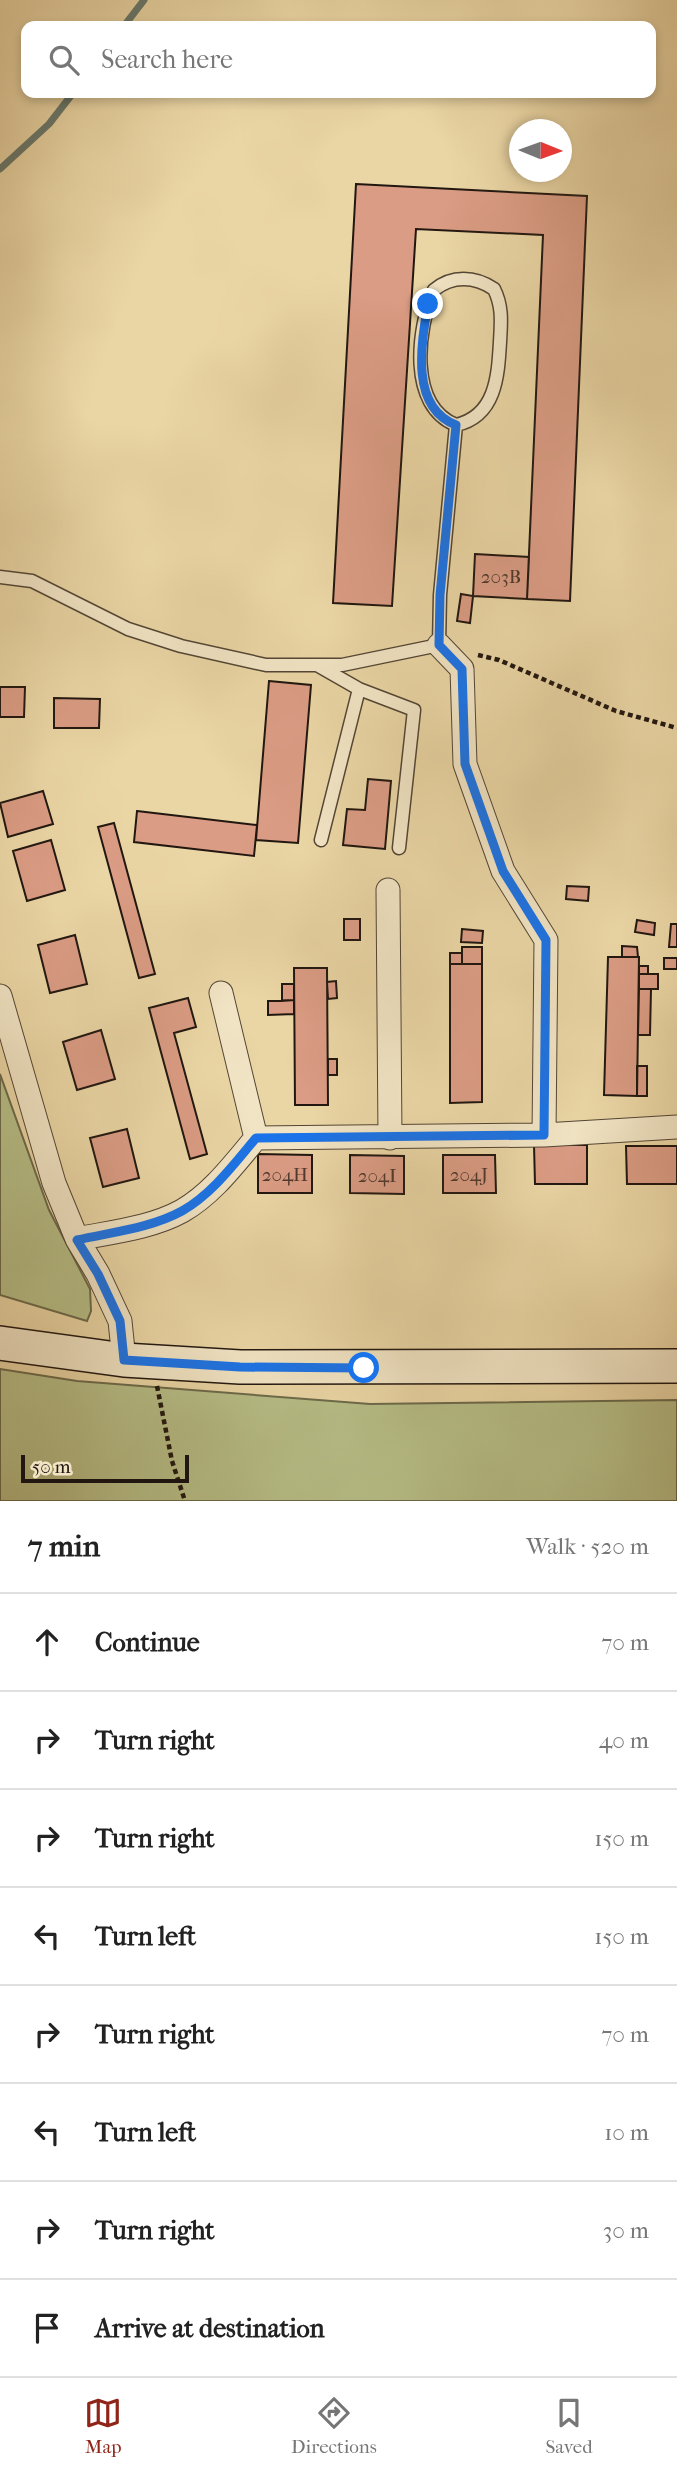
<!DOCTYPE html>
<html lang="en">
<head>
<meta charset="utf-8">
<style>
  :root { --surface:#fff; --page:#f2f2f2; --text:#222; --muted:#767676; --line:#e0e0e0; --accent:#8f2418 }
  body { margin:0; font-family:"IM FELL French Canon",serif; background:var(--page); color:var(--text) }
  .compass { position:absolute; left:509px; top:119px; width:63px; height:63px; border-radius:50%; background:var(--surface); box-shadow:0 4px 10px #0003; rotate:91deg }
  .scale { position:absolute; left:21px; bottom:18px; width:168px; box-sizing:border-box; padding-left:7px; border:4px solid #211710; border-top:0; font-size:19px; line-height:24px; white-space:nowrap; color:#211710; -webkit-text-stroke:5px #f1e4c4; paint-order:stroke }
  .stop { position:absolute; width:21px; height:21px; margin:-16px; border:5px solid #1a73e8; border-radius:50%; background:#fff }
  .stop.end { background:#1a73e8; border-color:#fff; box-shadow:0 2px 7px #0008 }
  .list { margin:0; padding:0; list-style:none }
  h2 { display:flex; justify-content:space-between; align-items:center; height:91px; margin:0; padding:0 28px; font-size:30px }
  h2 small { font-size:23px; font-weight:400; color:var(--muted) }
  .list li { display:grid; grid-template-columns:46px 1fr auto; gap:21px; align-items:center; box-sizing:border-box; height:98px; padding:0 28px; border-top:2px solid var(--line) }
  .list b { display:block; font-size:26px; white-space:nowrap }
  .list em { font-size:23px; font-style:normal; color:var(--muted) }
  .icon { flex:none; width:38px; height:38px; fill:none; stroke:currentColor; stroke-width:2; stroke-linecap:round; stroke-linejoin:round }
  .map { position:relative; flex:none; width:677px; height:1501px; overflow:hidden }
  .search { position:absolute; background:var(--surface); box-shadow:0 4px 10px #0003; left:21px; right:21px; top:21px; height:77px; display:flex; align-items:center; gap:18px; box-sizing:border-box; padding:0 24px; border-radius:14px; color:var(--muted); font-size:26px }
  .sheet { height:875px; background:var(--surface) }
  nav { display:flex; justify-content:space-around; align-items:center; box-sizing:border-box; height:98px; border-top:2px solid var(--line); background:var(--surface); font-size:19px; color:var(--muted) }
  nav a { display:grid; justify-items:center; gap:4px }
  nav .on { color:var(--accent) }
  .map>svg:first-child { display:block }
</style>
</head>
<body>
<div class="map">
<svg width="677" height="1501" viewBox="0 0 677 1501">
  <rect width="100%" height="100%" fill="#ead5a4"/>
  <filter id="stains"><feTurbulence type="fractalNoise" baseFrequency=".00286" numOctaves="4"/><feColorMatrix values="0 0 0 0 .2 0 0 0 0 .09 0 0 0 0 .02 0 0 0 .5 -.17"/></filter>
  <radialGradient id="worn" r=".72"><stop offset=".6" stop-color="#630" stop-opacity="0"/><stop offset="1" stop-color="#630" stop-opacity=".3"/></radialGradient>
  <!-- green -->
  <path fill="#b6bd86" stroke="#6c6a4b" stroke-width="2" d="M0,1074L49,1210L90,1289L91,1311L87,1321L0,1295Z
    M0,1369L77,1381L370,1404L677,1400V1501H0Z"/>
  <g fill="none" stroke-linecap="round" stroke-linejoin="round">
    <!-- stream -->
    <path stroke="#68786c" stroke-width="7" d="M124,26L144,0
      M0,169L49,124L73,93"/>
  </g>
  <!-- building -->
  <path fill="#da9c84" stroke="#211710" stroke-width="2" d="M356,184L587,196L570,601L527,599L543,235L416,229L392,606L333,603Z
    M475,554L529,557L527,599L473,596Z
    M461,594L473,596L470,623L457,621Z
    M269,681L311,685L298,843L256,840Z
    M0,687H25L24,717H0Z
    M54,698L100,699L99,728H54Z
    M368,779L391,781L385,849L343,845L347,809L365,810Z
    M43,791L53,824L8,837L0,803Z
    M137,811L257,825L254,856L134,842Z
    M114,823L155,974L139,978L98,827Z
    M51,840L65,890L27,901L13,851Z
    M567,886L589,887L588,901L566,899Z
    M344,919H360V940H344Z
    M637,920L655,923L654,935L635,932Z
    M671,924H677V947H669Z
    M462,929L483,931L482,943L461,942Z
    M75,935L87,984L50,993L38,945Z
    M622,946L637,947L638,957H622Z
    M462,947H482V964H462Z
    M450,953H462V964H450Z
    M608,957H639L637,1096L604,1095Z
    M664,958H677V969H664Z
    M450,964H482V1102L450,1103Z
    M639,966H648V974H639Z
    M294,968H327L328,1105H295Z
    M639,974H658V989H639Z
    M336,981L337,998L328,999L327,982Z
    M282,984H294V1000L282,1001Z
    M639,989H651L650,1035H638Z
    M188,998L196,1027L174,1033L207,1154L190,1159L149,1008Z
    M294,1000V1014L268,1015V1001Z
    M101,1030L115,1079L77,1090L63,1042Z
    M328,1059H337V1075H328Z
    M637,1066H647V1096H637Z
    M127,1129L139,1178L103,1187L90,1138Z
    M534,1145H587V1184H535Z
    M626,1146H677V1184H627Z
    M258,1154L312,1155V1193H258Z
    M350,1155L404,1156V1194L350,1193Z
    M443,1155H495L496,1193H443Z"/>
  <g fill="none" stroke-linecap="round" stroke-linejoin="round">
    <!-- lane casing -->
    <g stroke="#534635" stroke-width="15">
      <path id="lane" d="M0,577L32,581L128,629L181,646L266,665H342L439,645L440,595L456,425C496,416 498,376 500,342C501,323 503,307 494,289C475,276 452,275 434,290C417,329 408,406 456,425
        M317,665L359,689L414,710L399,848
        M321,840L359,689"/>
    </g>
    <!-- street casing -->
    <g stroke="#534635" stroke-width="25">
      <path id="street" d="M439,645L462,669L465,764L503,871L546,940L544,1135
        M388,890L390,1138
        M221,993L256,1138
        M0,996L54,1183L77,1239L98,1274L120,1321L124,1360
        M77,1239C112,1232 151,1228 182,1211C212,1194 234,1164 256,1138L544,1135L677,1127"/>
    </g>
    <!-- secondary casing -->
    <g stroke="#211710" stroke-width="36">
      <path id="secondary" d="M0,1343L124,1360L240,1367L677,1366"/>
    </g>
    <!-- path -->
    <path stroke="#211710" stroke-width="4.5" stroke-dasharray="5 3.5" stroke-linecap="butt" d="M478,655L499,660L616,711L677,728
      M157,1386L172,1461L185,1501"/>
    <!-- lane -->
    <use href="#lane" stroke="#f1e4c4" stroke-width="12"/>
    <!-- street -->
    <use href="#street" stroke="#f1e4c4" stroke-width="23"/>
    <!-- secondary -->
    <use href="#secondary" stroke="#f1e4c4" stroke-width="33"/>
  </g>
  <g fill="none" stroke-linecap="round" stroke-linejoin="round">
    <!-- route -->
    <path stroke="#1a73e8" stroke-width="9" d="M364,1368L240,1367L124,1360L120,1321L98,1274L77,1240C112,1232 151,1228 182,1211C212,1194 234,1164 256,1138L544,1135L546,940L503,871L465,764L462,669L439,645L440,595L456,425C410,407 421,345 428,304"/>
  </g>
  <g text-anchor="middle" stroke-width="6" stroke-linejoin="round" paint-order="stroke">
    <!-- number labels -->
    <g font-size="19" fill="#4f382d">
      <text x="501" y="583">203B</text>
      <text x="285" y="1181">204H</text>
      <text x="469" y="1181">204J</text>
      <text x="377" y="1182">204I</text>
    </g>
  </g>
  <rect width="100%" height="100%" filter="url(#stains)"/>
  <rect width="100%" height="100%" fill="url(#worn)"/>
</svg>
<svg class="compass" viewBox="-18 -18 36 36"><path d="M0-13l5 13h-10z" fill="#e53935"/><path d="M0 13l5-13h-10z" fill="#767676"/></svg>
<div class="scale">50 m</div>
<div class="stop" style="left:364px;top:1368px"></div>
<div class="stop end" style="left:428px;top:304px"></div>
<div class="search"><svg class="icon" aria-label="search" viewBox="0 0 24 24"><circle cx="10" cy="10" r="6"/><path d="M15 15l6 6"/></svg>Search here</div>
</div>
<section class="sheet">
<h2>7 min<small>Walk · 520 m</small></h2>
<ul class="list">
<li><svg class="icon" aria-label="ahead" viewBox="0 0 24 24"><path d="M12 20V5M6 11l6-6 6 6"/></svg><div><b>Continue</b></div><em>70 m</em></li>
<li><svg class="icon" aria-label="right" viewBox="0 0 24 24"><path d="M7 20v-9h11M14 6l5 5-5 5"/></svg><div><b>Turn right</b></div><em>40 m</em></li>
<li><svg class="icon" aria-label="right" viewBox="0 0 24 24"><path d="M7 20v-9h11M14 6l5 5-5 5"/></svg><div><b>Turn right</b></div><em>150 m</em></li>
<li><svg class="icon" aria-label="left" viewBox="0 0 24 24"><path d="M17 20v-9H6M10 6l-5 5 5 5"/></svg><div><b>Turn left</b></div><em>150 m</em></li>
<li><svg class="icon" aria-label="right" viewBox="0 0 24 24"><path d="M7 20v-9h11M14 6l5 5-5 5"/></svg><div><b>Turn right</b></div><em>70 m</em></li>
<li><svg class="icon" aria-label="left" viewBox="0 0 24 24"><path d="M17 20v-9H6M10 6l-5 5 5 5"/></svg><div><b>Turn left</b></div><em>10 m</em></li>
<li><svg class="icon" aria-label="right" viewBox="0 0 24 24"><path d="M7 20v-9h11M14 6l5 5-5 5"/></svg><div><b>Turn right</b></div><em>30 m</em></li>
<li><svg class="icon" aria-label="arrive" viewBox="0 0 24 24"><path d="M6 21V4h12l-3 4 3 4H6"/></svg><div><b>Arrive at destination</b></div></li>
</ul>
</section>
<nav>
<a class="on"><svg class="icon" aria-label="map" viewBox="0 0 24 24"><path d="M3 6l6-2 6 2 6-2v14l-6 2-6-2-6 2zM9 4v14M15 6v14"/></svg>Map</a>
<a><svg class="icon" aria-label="directions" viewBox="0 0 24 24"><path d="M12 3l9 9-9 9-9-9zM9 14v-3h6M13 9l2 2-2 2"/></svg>Directions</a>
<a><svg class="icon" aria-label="saved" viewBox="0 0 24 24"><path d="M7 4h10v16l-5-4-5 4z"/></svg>Saved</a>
</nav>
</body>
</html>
